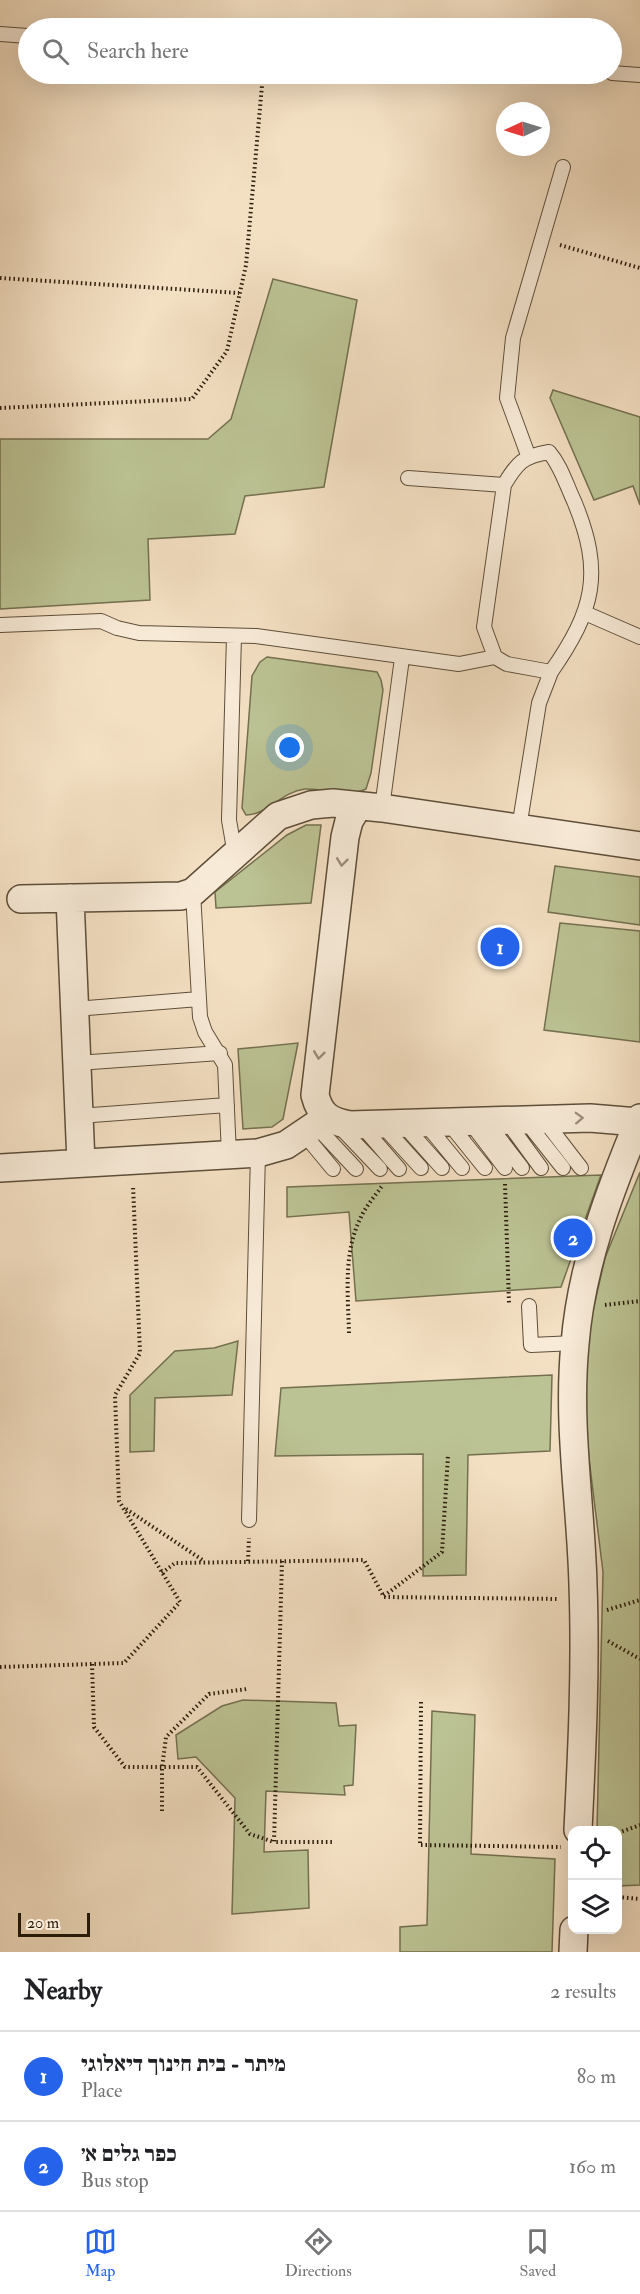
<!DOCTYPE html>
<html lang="en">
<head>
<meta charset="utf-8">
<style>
  :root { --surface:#fff; --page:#f2f2f2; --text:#202124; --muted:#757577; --line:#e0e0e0; --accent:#2563eb }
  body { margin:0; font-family:"IM FELL Double Pica","Frank Ruhl Libre",serif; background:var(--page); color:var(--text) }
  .controls { position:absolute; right:18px; bottom:18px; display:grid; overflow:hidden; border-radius:12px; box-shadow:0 6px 24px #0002 }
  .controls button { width:54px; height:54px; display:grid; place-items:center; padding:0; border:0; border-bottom:2px solid var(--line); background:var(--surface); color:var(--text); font:30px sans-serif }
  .compass { position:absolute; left:496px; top:102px; width:54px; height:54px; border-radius:50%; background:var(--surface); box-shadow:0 6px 24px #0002; rotate:266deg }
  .scale { position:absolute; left:18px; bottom:15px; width:72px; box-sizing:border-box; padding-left:6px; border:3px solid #2c1d0b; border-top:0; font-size:16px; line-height:21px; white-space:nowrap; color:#2c1d0b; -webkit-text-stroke:4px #f7ead7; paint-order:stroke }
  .you { position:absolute; left:290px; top:748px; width:21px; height:21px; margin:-15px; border:4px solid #fff; border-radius:50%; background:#1a73e8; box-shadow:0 0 0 9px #1a73e833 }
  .badge { display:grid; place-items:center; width:39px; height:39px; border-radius:50%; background:var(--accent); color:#fff; font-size:20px; font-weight:700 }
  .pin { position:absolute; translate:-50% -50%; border:3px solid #fff; box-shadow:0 2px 6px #0006 }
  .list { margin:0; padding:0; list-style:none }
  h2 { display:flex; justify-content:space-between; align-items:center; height:78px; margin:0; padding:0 24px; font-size:26px }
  h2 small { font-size:20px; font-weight:400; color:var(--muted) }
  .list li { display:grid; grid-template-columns:39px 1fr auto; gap:18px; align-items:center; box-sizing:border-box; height:90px; padding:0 24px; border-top:2px solid var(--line) }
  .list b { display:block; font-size:22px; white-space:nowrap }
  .list p { margin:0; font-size:20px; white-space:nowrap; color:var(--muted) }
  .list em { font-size:20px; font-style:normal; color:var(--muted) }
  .icon { flex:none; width:33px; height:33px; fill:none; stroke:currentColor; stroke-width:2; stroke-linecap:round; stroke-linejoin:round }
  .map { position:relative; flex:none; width:640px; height:1952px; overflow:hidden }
  .search { position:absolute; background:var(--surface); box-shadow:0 6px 24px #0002; left:18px; right:18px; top:18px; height:66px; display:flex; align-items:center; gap:15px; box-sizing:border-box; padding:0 21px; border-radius:33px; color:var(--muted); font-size:22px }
  .sheet { height:258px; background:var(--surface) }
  nav { display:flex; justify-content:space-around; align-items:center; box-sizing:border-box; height:84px; border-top:2px solid var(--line); background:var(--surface); font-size:16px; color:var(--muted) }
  nav a { display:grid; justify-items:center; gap:3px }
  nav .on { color:var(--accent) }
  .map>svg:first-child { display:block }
</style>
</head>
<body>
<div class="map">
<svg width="640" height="1952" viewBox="0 0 640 1952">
  <rect width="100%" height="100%" fill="#f3dfc2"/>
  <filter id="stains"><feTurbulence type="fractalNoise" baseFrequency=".00333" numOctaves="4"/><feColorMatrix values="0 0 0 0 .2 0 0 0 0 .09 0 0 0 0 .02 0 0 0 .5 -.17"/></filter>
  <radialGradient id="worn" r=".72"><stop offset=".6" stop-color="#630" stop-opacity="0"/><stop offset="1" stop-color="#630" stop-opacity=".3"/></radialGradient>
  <!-- green -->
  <path fill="#bbc293" stroke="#74704f" stroke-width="1.5" d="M273,279L357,300L324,487L245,496L235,534L148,539L150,600L0,609V439H208L231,419Z
    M553,390L640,417V505L633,486L594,500L550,398Z
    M267,657L377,672L381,680L383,690L371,773L366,789C345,799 326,788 305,789C281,792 267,815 246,815L242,808L252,676L260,662Z
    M306,825H321L311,903L216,908L215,892L287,835Z
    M555,866L640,877V925L548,912Z
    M560,923L640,931V1042L544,1030Z
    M298,1043L283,1119L272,1127L243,1129L238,1049Z
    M640,1172V1885L618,1886V1830H597L603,1572L581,1394L587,1337L605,1258Z
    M601,1175L561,1287L356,1301L349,1212L287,1217V1187Z
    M238,1341L232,1395L155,1398L154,1451L130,1452V1395L175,1351L214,1348Z
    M552,1375L550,1451L468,1455L466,1575L423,1576V1454L275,1456L281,1388Z
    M243,1700L336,1703L339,1726L356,1725L353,1785L344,1786L345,1795L266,1791L264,1852L308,1850L309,1908L232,1914L235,1798L196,1757L178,1759L176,1735L222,1706Z
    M432,1711L475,1715L471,1854L555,1859L552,1952H400V1927L427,1925Z"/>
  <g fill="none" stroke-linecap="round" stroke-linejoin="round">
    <!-- service casing -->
    <g stroke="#5e4e39" stroke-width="16">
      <path id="service" d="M0,34L28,36
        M612,73L640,75
        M549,452C561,466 566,484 574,501C604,573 594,610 551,672L507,664L495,657L484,627L504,485C517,463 523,456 549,452Z
        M528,455L507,398L513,338L563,167
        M408,478L504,485
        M585,613L640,637
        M0,625L101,621L117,628L139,633L256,636L459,664L495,657
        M234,636L229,820L235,855
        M382,808L402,658
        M519,828L539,703L551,672
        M193,892L200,1017L205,1032L225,1065L229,1155
        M75,1009L199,999
        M77,1063L220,1053
        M79,1116L227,1105
        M506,1120L541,1168
        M525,1120L563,1168
        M544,1120L581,1168
        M486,1121L522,1168
        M448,1122L485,1168
        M470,1122L505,1168
        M402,1123L442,1168
        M425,1123L462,1168
        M315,1125L356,1169
        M361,1125L399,1169
        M382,1125L421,1168
        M309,1127V1140L333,1169
        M340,1127L380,1169
        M529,1306L531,1345L575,1343
        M249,1520L258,1153"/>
    </g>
    <!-- minor casing -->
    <g stroke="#5e4e39" stroke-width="30">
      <path id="minor" d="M358,806L349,821L345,837L315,1095C320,1115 329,1121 350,1125L590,1118L638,1122
        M70,898L81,1163
        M21,899L181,896L193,892L278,816L311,805L333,803L382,808L640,846
        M0,1168L258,1153L286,1145L326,1118
        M578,1830C582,1749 586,1667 583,1585C581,1505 567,1425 575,1344C581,1266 610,1190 640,1118
        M573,1952L574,1930"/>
    </g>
    <!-- path -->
    <path stroke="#2c1d0b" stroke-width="4" stroke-dasharray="1.5 3" stroke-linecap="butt" d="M560,245L640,268
      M0,278L239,293
      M0,408L192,399L227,351L246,265L263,74
      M505,1184L509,1303
      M605,1305L640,1301
      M349,1333C348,1295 343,1252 361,1217C366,1206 375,1196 382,1186
      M126,1509L204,1561
      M248,1561L249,1538
      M282,1561L274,1842H334
      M162,1573L175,1563L364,1560L384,1597L559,1599
      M384,1596L442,1552L448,1455
      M607,1610L640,1600
      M608,1641L640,1659
      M92,1664L94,1727L125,1767H197L250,1834L274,1842
      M0,1667L124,1663L180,1602L119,1501L115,1395L140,1353L133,1185
      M421,1702L420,1845L561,1847
      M162,1811V1768L166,1737L209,1694L247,1689
      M618,1833L640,1825
      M618,1897L640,1899"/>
    <!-- service -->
    <use href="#service" stroke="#f7ead7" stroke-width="14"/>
    <!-- minor -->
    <use href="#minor" stroke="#f7ead7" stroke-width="27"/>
  </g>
  <!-- one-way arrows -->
  <defs><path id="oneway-chevron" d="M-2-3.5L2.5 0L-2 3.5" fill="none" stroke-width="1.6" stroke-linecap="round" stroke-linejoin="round" transform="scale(1.5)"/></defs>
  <g stroke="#9c8e7b">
    <use href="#oneway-chevron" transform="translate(342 862) rotate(97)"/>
    <use href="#oneway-chevron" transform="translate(319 1055) rotate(97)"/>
    <use href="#oneway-chevron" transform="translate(579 1118) rotate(-2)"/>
  </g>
  <rect width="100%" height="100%" filter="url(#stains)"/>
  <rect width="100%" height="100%" fill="url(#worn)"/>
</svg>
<div class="controls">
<button><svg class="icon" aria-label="locate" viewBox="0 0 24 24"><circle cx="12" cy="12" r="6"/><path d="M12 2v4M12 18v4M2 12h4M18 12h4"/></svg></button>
<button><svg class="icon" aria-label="layers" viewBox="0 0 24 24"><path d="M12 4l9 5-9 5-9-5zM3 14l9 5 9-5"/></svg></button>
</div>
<svg class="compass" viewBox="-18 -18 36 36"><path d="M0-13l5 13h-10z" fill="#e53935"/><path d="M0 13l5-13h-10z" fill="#757577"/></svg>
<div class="scale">20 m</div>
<div class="you"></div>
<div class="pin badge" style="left:500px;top:947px">1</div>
<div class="pin badge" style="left:573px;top:1238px">2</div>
<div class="search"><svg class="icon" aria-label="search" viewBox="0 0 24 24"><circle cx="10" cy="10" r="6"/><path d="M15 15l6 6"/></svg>Search here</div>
</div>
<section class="sheet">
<h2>Nearby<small>2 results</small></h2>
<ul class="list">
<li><span class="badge">1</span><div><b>מיתר - בית חינוך דיאלוגי</b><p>Place</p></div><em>80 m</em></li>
<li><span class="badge">2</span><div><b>כפר גלים א׳</b><p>Bus stop</p></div><em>160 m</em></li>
</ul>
</section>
<nav>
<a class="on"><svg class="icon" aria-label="map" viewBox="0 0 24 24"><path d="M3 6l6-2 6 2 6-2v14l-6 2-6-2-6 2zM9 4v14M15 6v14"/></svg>Map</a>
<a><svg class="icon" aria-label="directions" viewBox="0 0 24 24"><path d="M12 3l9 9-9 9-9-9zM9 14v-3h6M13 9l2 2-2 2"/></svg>Directions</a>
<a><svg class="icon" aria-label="saved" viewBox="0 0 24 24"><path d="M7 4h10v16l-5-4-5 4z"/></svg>Saved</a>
</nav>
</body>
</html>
